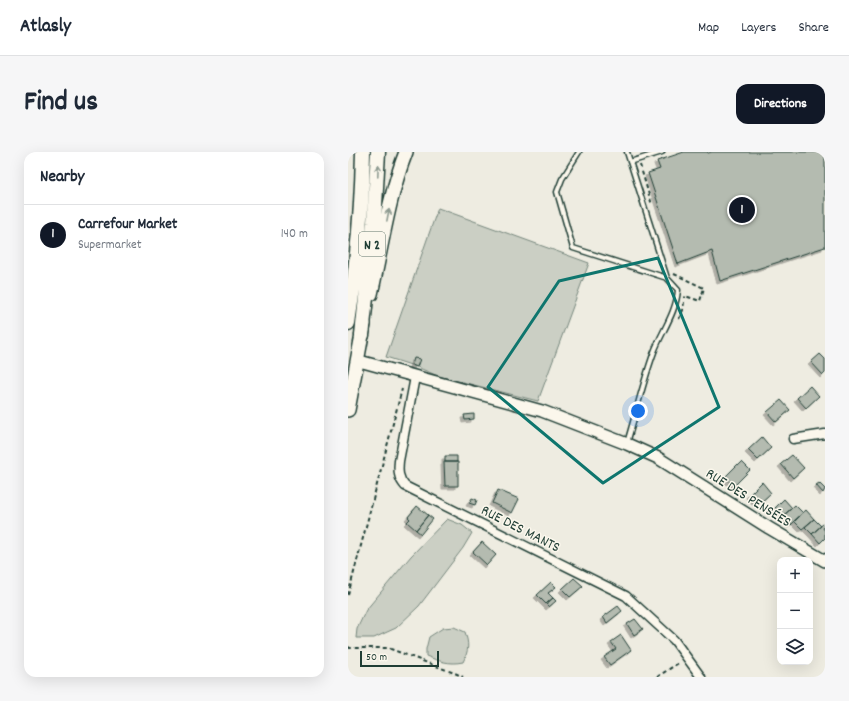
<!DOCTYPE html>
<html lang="en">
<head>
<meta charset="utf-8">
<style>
  :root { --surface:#fff; --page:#f6f6f7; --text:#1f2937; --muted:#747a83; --line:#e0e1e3; --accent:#111827 }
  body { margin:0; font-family:Dekko,sans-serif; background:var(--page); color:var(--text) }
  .controls { position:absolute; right:12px; bottom:12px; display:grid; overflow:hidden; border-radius:8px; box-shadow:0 4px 16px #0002 }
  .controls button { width:36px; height:36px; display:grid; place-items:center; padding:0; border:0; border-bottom:1px solid var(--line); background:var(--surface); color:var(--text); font:20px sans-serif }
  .scale { position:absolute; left:12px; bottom:10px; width:79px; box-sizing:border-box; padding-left:4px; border:2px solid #1f3d34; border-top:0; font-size:11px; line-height:14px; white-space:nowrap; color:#1f3d34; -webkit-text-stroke:3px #fbf7ec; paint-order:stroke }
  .you { position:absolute; left:290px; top:259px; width:14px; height:14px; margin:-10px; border:3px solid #fff; border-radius:50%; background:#1a73e8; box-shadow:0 0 0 6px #1a73e833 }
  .badge { display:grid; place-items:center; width:26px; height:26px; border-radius:50%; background:var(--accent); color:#fff; font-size:13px; font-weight:700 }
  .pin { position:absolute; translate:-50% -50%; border:2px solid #fff; box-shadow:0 1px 4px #0006 }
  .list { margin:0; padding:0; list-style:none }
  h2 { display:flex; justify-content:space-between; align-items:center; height:52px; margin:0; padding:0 16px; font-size:17px }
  h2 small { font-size:13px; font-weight:400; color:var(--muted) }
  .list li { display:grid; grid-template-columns:26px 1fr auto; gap:12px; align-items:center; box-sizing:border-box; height:60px; padding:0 16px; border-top:1px solid var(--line) }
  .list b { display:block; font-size:15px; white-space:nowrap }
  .list p { margin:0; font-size:13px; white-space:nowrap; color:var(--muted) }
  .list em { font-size:13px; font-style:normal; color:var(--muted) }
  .icon { flex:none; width:22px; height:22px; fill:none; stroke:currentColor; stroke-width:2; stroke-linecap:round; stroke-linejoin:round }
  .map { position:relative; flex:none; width:477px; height:525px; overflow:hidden; border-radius:12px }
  header { display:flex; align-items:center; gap:24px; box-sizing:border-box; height:56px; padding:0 20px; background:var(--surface); border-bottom:1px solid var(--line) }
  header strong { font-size:19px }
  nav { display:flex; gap:22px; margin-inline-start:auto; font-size:14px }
  .intro { display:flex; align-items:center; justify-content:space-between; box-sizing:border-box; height:96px; padding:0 24px }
  h1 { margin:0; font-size:28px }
  .button { padding:10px 18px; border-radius:12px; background:var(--accent); color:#fff; font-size:14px; font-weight:700 }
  main { display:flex; gap:24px; padding:0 24px }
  aside { flex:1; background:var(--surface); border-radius:12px; box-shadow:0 4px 16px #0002 }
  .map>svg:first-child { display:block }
</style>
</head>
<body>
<header>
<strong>Atlasly</strong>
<nav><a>Map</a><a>Layers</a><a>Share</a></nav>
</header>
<div class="intro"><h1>Find us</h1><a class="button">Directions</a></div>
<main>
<aside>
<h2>Nearby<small></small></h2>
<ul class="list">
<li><span class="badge">1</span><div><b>Carrefour Market</b><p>Supermarket</p></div><em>140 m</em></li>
</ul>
</aside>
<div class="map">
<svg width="477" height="525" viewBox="0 0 477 525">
  <defs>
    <filter id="shadow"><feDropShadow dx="-3" dy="3" stdDeviation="0" flood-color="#0004"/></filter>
  </defs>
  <rect width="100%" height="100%" fill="#eeece1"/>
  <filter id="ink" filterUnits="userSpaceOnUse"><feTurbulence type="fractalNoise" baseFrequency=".025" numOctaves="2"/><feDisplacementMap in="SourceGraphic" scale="8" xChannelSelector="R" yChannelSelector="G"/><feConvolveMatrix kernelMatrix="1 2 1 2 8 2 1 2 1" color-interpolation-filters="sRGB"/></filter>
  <g filter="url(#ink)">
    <!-- green -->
    <path fill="#cbcfc4" stroke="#75867c" d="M90,56L241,111L190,249L90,224L69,215L38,205Z
      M99,367L114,373L124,381L115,396L71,454L48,476L26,486H8L9,477L18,458L63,404Z
      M106,475L117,480C121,492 121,498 115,510C101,513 91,509 78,504V497L81,485L95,476Z"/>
    <!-- building -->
    <path fill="#b4bbb0" stroke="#1f3d34" filter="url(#shadow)" d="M336,0H359L360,1L364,0H477V95L372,129L364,99L330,112L300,21L312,17L309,9Z
      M472,202L477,207V221L475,223L463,210Z
      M66,206L72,207L69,215L64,213Z
      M462,234L471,244L458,256L449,246Z
      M433,248L442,258L428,270L419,260Z
      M126,262V267L117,268L116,263Z
      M414,285L423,296L410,308L400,298Z
      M444,303L456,316L445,326L433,312Z
      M97,304H109V310H97Z
      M96,310H110V334H97Z
      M394,310L402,318L386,334L377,325L390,312L391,313Z
      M414,330L423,341L410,353L401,343Z
      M471,331L477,337L475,341L468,333Z
      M150,338L171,347L164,361L144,351Z
      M124,346L129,348L127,353L121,351Z
      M436,347L444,356L435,364L427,356Z
      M447,353L455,361L443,373L435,364Z
      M69,354L80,363L68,378L59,370L62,367L60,365Z
      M458,358L466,367L454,377L446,369Z
      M80,363L85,367L73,382L68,378Z
      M466,367L473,374L464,382L457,375Z
      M476,371L477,374L475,376L477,379V386L472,391L464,382Z
      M134,390L148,403L139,413L125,400Z
      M226,426L235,434L222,445L214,437Z
      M203,430L208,435L200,441L205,446L198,452L189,443Z
      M205,446L208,449L201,455L198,452Z
      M270,454L274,459L259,471L255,465Z
      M287,467L295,477L286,483L279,472Z
      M273,483L283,498L262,513L256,505L268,497L263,490Z"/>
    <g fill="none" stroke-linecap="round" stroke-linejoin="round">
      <!-- service casing -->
      <g stroke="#1f3d34" stroke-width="7">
        <path id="service" d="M231,0L214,27L209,40L225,96L319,126L279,0
          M282,10L314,0
          M279,291C288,261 295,230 306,200C314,179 328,161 330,138L319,126"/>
      </g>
      <!-- minor casing -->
      <g stroke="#1f3d34" stroke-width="11">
        <path id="minor" d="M67,225L51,309C50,319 50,326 57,334L278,444L326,488L353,525
          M445,287L477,282"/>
      </g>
      <!-- tertiary casing -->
      <g stroke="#1f3d34" stroke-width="14">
        <path id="tertiary" d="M15,210L194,259L279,292L310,306L421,376L477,409"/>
      </g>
      <!-- primary casing -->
      <g stroke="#1f3d34" stroke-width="16">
        <path id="primary" d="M23,142C34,94 40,46 58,0
          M0,258L16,172"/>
      </g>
      <!-- trunk casing -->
      <g stroke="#1f3d34" stroke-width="17">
        <path id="trunk" d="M0,171C9,114 14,57 15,0
          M14,183L26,71L30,0"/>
      </g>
      <!-- path -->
      <path stroke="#1f3d34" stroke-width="2" stroke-dasharray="4 3" stroke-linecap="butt" d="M292,13L304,53
        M326,122L356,136L352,149L337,144V146
        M331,167L335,158L336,150
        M0,443L54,237
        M0,495L2,496H40L109,522L115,525
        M309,525L332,510"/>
      <!-- service -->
      <use href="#service" stroke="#fbf7ec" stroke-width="4"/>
      <!-- minor -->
      <use href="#minor" stroke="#fbf7ec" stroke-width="8"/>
      <!-- tertiary -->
      <use href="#tertiary" stroke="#fbf7ec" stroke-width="11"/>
      <!-- primary -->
      <use href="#primary" stroke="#fbf7ec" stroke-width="13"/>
      <!-- trunk -->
      <use href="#trunk" stroke="#fbf7ec" stroke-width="14"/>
    </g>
    <!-- one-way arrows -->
    <defs><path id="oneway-shaft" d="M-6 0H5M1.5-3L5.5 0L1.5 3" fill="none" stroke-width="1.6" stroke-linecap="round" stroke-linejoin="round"/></defs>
    <g stroke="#8d9a90">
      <use href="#oneway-shaft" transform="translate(30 19) rotate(-88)"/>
      <use href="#oneway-shaft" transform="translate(40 63) rotate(-79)"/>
    </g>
  </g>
  <!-- marked area -->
  <path fill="none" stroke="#0f766e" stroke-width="3" stroke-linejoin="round" d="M310,106L371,255L255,331L140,235L211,129Z"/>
  <g text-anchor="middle" stroke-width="3" stroke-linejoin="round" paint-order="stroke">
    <!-- shield labels -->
    <rect fill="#fbf7ec" stroke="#61756b" stroke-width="1" x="11" y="80" width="26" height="24" rx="3"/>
    <g font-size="14" font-weight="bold" fill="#1f3d34">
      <text x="24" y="97">N 2</text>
    </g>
    <!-- street labels -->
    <g font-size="15" fill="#1f3d34" stroke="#fbf7ec">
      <text transform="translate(401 345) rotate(32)" y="5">RUE DES PENSÉES</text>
      <text transform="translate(173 376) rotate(27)" y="5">RUE DES MANTS</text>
    </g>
  </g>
</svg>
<div class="controls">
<button>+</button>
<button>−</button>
<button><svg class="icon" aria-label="layers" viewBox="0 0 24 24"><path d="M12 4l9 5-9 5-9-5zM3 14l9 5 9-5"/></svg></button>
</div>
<div class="scale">50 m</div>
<div class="you"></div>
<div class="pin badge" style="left:394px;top:58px">1</div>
</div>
</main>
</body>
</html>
